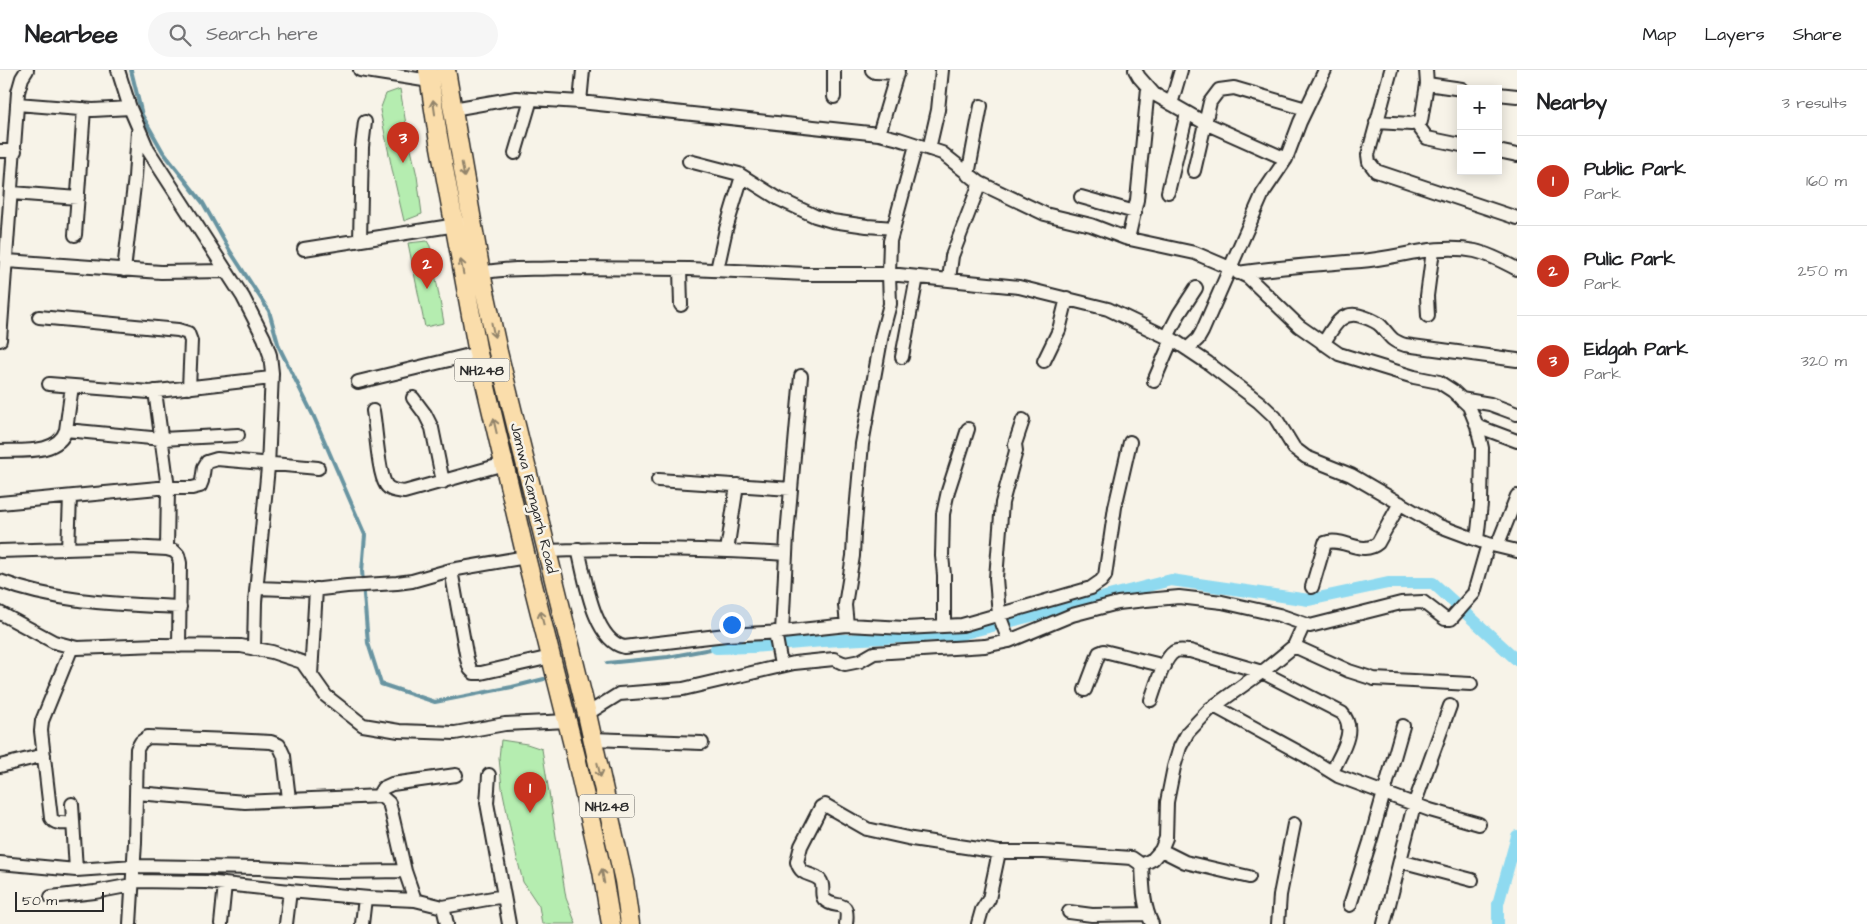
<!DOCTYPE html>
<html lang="en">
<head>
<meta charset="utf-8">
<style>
  :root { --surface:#fff; --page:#f6f6f6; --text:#202124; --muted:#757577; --line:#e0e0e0; --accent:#c8321e }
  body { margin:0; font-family:"Architects Daughter",sans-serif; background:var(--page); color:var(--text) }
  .controls { position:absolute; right:15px; top:15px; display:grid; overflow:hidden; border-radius:0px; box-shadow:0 2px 12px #0003 }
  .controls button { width:45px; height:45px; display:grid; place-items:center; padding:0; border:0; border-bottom:1px solid var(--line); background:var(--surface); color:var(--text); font:25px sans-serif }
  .scale { position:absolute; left:15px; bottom:12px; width:89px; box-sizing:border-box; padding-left:5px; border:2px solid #2b2b2b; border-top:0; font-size:14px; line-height:18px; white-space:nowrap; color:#2b2b2b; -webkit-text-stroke:4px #f7f3e8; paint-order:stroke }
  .you { position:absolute; left:731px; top:554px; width:18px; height:18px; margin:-12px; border:4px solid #fff; border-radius:50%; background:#1a73e8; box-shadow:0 0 0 8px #1a73e833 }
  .badge { display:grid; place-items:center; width:32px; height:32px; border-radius:50%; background:var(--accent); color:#fff; font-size:16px; font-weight:700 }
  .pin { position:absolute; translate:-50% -41px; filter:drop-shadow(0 1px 2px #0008) }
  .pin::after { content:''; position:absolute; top:26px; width:18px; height:15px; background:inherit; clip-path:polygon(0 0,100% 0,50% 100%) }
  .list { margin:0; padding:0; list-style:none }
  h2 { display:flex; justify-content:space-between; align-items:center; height:65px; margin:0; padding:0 20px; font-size:21px }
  h2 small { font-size:16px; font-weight:400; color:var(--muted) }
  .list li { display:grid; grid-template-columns:32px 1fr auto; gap:15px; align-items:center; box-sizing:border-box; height:90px; padding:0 20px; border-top:1px solid var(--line) }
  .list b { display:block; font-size:19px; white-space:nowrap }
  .list p { margin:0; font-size:16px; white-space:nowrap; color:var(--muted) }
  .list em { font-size:16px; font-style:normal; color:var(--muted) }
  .icon { flex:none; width:28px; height:28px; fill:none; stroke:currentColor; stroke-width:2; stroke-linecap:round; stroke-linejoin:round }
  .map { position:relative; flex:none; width:1517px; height:854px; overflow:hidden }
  header { display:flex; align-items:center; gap:30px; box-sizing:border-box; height:70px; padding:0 25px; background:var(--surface); border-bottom:1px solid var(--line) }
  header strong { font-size:24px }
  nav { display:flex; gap:28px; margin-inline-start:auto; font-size:18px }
  .search { width:350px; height:45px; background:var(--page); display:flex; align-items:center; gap:12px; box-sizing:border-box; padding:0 18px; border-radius:28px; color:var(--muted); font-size:19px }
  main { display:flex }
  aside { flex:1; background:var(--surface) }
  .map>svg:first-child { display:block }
</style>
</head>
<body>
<header>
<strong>Nearbee</strong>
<div class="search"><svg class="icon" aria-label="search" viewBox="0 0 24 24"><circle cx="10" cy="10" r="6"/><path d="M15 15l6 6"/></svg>Search here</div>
<nav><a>Map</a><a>Layers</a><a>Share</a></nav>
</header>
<main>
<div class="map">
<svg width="1517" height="854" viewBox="0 0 1517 854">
  <rect width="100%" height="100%" fill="#f7f3e8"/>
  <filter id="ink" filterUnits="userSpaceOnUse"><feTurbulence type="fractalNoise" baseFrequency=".02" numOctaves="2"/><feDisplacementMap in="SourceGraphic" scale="10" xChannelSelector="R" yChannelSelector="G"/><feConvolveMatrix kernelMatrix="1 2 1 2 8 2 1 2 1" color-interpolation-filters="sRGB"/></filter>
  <g filter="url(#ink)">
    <!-- green -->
    <path fill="#b5edb0" stroke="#708c6e" d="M400,19L408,66L417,106L422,144L404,151L393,104L380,40L386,24Z
      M427,171L430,176L444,253L425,257L408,173Z
      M501,670L527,674L542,679L566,828L576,854H542L539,836L523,812L513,772L502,718L499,688Z"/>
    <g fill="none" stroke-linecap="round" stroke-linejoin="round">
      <!-- stream -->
      <path stroke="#6794a1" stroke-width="4" d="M131,0L142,45L163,82L203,133L230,181L269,241L279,277L314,347L365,465L362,501L368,573L381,614L435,632L512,617L544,609
        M607,593L668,587L716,578"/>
      <!-- canal -->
      <path stroke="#8fdaf0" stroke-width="12" d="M716,578L752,577L823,571L961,564L1171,510L1309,530L1388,513H1433L1517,590
        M1498,854V834L1517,766"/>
      <!-- minor casing -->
      <g stroke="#2b2b2b" stroke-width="16">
        <path id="minor" d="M118,0L130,38L148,80L243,227L264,268L270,285L272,303L268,397L255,532L254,579
          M360,0L430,11
          M834,0V27
          M872,0L875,2L898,3
          M1135,0L1139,7L1154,24L1205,53L1286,89
          M1391,0L1368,85L1369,92L1376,101L1517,148
          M1426,0L1427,14L1462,19
          M1498,24L1517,26
          M580,32L583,0
          M17,34L93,40L130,38
          M1171,34L1181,0
          M453,39L516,28L580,32L879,64L899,69L942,83L980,113L1045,144L1091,155L1125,168L1195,183L1230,198L1248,207L1299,256L1339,284L1414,307L1439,312L1453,321L1469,336L1477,356L1482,378L1481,434L1477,470
          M1376,52L1411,54L1421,51L1427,14
          M1416,53L1427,68L1461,75
          M879,64L898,0
          M929,79L938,40L942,0
          M0,81H15
          M1498,81L1517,85
          M515,83L531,29
          M689,91L739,104L779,129L815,146L832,151L867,156L894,158
          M1194,101L1210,32L1219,20L1234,18L1306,39
          M968,105L981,36
          M1168,122L1187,43
          M12,123L78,128
          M1081,127L1135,142
          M75,165L84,39
          M1128,169L1137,130L1148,18
          M360,170L362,77L365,52
          M304,179L463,154
          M7,191L161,202L226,201
          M680,199L681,235
          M124,200L135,107L138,61
          M717,200L726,159L742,106
          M481,203C507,197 534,200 561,198L689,199L807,204H889L1019,217L1108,239L1175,271L1208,293L1259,332L1275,347L1294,378L1306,387L1351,405L1437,455L1488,474L1517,481
          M1238,203C1279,197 1320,194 1361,191C1399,188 1436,173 1475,181C1489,184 1504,192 1517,199
          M949,209L952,186L980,113
          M1428,246L1427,226L1433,180
          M39,247L178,260L188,263L191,271L189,318
          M1167,267L1179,244L1196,218
          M0,270L18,22L22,8L27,0
          M1323,274C1333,258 1341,238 1364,247C1370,249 1376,251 1381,256C1391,267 1390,270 1405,275L1517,290
          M1187,279L1198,269L1202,262L1263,123L1286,89L1300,52L1325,0
          M902,287L917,207
          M1044,291L1059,260L1067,228
          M1154,311L1172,269
          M358,312L478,283
          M49,314L149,322L271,308
          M155,321L168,418L167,479
          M413,328L425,344L432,358L443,412
          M1461,329L1490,334L1517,344
          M373,341C376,357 378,403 386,415C390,421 398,421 404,422L504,394
          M1477,356L1517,371
          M66,360L162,369L238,365
          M0,381C21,380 58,385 66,360L72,316
          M658,410L791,419
          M0,433L158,418H192L200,416L202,411L204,397L207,392L217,389L318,398
          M1497,476L1517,426
          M68,479L70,427
          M578,479C585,506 593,570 624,577L726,565L782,562L847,555L905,558L962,555L1091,518L1101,511L1105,506L1115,437L1130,372
          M0,481L130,477L167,479L174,481L178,485L180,493L179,576
          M547,481C626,477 707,479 786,484
          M727,481L737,415
          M451,500L467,589L470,599L474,603H481L551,587
          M0,511C58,533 119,534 180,537
          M1312,517L1325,473C1342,466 1362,487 1378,473L1400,433
          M257,518L312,520L347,516L397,513L412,511L451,500L526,487
          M0,543L54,572L77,578L158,575L241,576L272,582L302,592L326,626L363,655L399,661L455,663L505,654L568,651
          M847,555L845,535L853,486L854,464L862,374L882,264L890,234L889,204L890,171L916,75
          M944,556V505L942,486L943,444L948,421L968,359
          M775,562L781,595
          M782,562L787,465L801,306
          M1009,571L999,545L996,508L1002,433L1016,381L1015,374L1023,350
          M1294,576L1349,601L1374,609L1471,614
          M72,577L42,651L41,661L51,748C55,755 65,753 73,753
          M311,605L316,519
          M1085,620L1099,583L1104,581L1165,596
          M1151,630C1155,618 1164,588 1174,582C1178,579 1185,581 1190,581L1262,602L1342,643C1358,660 1340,684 1332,702
          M1214,636L1304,685L1338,706L1430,740L1479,754
          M587,644L619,624L683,619L794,593L834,589L845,594L860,591L874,583L985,576L1009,571L1072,545L1118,533L1146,530L1179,527L1222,532L1279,545L1310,556L1401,533L1423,532L1445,549H1451L1474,523L1488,474
          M592,669L702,673
          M0,696L44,685
          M378,726L383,718L392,714L456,705
          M72,734L76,800
          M1161,780L1185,792L1249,807
          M999,782H1044L1132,788L1142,795C1143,816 1143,835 1152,854
          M1400,791L1472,810
          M0,793L76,800L134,796L259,798L335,802L405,801
          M1142,795L1153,789L1161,780L1166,768L1167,732L1174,697L1180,677L1188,662L1210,639L1266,599L1294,576L1304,554
          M133,811L206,812L290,821L369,828L415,830L405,801L391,740L389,733L381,726L245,732L137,723
          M504,826L509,854
          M51,827L95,822L132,815
          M415,830L443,837L447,854
          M1350,835L1370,772L1403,656
          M443,837L504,826L487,733L489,705
          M1069,842L1092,845L1147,844
          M130,854L135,772L137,679L141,672L148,667L230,670L271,672L279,675L284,686L289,729
          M221,854L225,814
          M286,854L290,821
          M362,854L365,828
          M846,854C850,826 835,841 824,829C820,824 825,816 820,810C812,802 802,808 797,792L801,776L821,737L825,735L867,759L912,769L999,782L989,829L982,840L978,854
          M1278,854L1280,825L1294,754
          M1384,854L1414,735L1450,636"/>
      </g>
      <!-- highway casing -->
      <g stroke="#2b2b2b" stroke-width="21">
        <path id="highway" d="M428,0L438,66L478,283L526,487L576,687L602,801L611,854
          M446,0L481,203L498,282L587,644L624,811L630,854"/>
      </g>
      <!-- minor -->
      <use href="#minor" stroke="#f7f3e8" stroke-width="12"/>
      <!-- highway -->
      <use href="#highway" stroke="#faddab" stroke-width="18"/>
    </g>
    <!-- one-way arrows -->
    <defs><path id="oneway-shaft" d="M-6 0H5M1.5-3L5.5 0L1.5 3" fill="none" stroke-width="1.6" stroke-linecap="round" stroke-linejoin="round" transform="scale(1.25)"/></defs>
    <g stroke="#92846b">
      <use href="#oneway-shaft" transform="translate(434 37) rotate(-98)"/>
      <use href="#oneway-shaft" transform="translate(463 100) rotate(80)"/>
      <use href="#oneway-shaft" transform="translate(462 197) rotate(-101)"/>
      <use href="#oneway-shaft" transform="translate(493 260) rotate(78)"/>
      <use href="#oneway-shaft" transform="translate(495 356) rotate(-103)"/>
      <use href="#oneway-shaft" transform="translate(542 548) rotate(-104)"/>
      <use href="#oneway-shaft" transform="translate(599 700) rotate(77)"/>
      <use href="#oneway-shaft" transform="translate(603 806) rotate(-100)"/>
    </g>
  </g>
  <g text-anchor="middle" stroke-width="5" stroke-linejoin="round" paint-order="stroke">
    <!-- shield labels -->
    <g fill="#f7f3e8" stroke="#686764" stroke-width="1">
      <rect x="454.5" y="288.5" width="55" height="23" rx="4"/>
      <rect x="579.5" y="724.5" width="55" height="23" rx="4"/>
    </g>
    <g font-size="14" font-weight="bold" fill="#2b2b2b">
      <text x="482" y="305">NH248</text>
      <text x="607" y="741">NH248</text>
    </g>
    <!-- street labels -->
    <g font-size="15" fill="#2b2b2b" stroke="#f7f3e8">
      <text transform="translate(534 428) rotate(76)" y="5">Jamwa Ramgarh Road</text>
    </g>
  </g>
</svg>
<div class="controls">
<button>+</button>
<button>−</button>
</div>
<div class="scale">50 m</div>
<div class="you"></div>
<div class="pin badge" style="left:530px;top:743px">1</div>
<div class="pin badge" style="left:427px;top:219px">2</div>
<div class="pin badge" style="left:403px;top:93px">3</div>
</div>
<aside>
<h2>Nearby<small>3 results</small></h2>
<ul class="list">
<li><span class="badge">1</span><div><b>Public Park</b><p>Park</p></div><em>160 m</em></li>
<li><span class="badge">2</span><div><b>Pulic Park</b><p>Park</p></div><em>250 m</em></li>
<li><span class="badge">3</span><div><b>Eidgah Park</b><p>Park</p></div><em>320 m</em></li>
</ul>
</aside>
</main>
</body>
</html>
